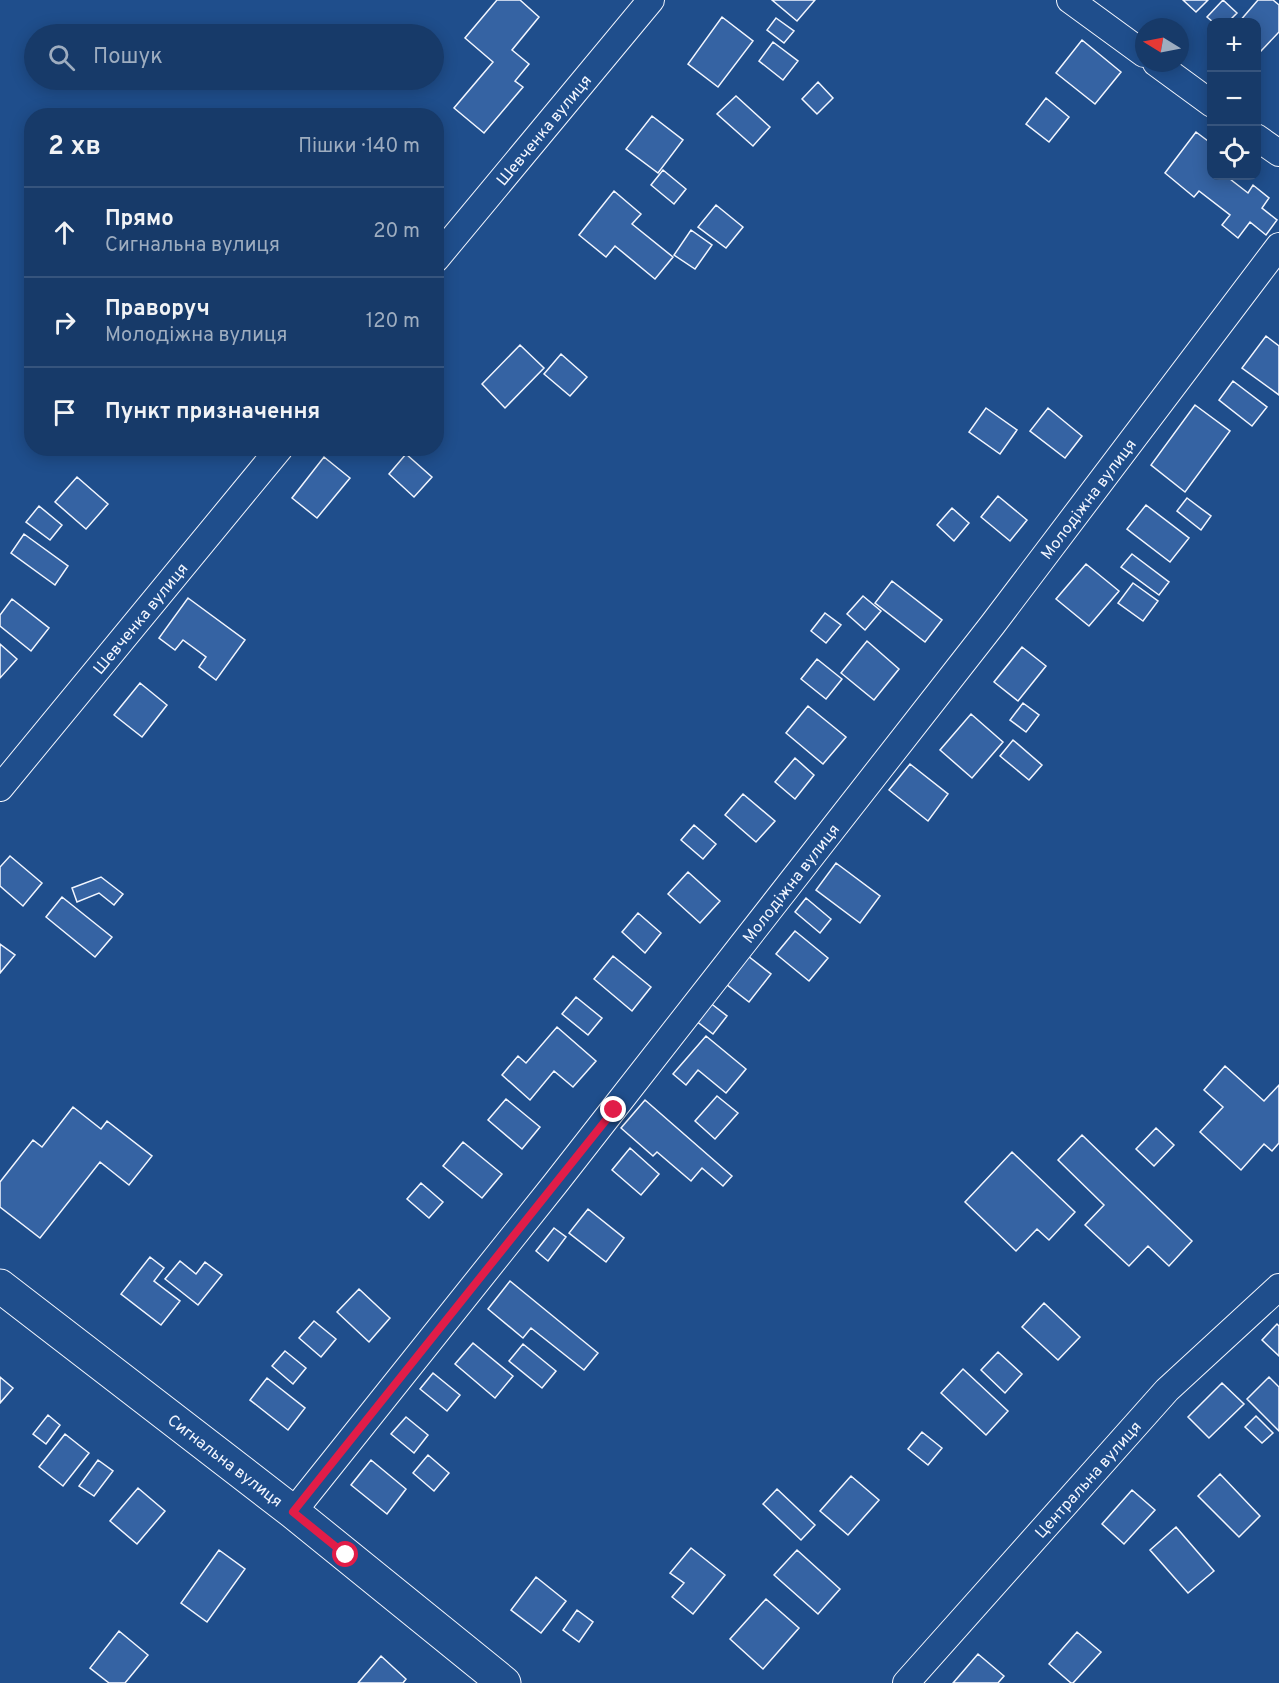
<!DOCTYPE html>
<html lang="uk">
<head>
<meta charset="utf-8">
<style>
  :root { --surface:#173a69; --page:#244571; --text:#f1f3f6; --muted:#9eadc0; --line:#36547d }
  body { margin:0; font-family:Overpass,sans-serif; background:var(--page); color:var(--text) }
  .controls { position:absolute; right:18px; top:18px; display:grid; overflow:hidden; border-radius:12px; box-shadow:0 3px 15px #0003 }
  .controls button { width:54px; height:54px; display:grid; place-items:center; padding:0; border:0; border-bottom:2px solid var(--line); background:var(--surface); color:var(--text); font:30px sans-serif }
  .compass { position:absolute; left:1135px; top:18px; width:54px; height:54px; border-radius:50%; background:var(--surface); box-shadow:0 3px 15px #0003; rotate:280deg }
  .stop { position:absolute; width:18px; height:18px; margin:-14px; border:4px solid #e11d48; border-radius:50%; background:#fff }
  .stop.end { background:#e11d48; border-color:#fff; box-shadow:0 2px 6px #0008 }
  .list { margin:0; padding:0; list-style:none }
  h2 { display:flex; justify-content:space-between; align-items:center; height:78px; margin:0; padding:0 24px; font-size:26px }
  h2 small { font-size:20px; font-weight:400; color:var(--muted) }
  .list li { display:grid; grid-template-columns:39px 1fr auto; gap:18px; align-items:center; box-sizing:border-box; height:90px; padding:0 24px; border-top:2px solid var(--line) }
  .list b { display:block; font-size:22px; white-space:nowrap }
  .list p { margin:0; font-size:20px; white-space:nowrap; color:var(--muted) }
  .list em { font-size:20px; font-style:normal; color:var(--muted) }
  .icon { flex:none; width:33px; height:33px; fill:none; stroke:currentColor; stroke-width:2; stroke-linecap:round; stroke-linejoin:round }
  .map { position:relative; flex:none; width:1279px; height:1683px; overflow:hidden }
  .search { position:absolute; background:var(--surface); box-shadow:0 3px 15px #0003; left:24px; top:24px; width:420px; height:66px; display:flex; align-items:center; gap:15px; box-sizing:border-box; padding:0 21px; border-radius:33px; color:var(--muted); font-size:22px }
  .panel { position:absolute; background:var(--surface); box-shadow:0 3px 15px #0003; left:24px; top:108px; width:420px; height:348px; border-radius:24px }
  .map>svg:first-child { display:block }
</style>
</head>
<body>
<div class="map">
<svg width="1279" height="1683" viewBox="0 0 1279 1683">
  <rect width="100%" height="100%" fill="#1f4e8c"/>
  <!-- building -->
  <path fill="#3563a3" stroke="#f2f6ff" stroke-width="1.5" d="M497,0H520L539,17L512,50L529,64L515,81L523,87L484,133L454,108L493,62L465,38Z
    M772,0H815L797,21Z
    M1183,0H1208L1196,12Z
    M1223,0L1237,13L1228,22H1213L1207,17Z
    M1258,0H1273L1279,5V32L1261,51L1256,47V22H1239Z
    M722,17L753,41L718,87L688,64Z
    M776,18L794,31L784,43L767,30Z
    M1082,40L1121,72L1095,104L1056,73Z
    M773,42L798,61L783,80L759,61Z
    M818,82L833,98L817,114L802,99Z
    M736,96L770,127L753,146L717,114Z
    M1046,98L1069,117L1049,142L1026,124Z
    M652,116L683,140L658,173L626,149Z
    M1196,132L1212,144V176H1226L1248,193L1253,185L1269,198L1262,208L1277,220L1266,235L1250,222L1238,238L1222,225L1230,215L1199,191L1194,197L1165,173Z
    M663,170L686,189L674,204L651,185Z
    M614,191L641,214L632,224L673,257L655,279L615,246L606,257L579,235Z
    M716,205L743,227L726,248L698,227Z
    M691,230L712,245L695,269L674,255Z
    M1266,336L1279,346V395L1242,368Z
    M520,345L544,368L505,408L482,384Z
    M561,354L587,377L570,396L544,374Z
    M1233,381L1267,407L1252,426L1219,400Z
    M1195,405L1230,431L1185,492L1151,465Z
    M986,408L1017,430L1000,454L969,432Z
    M1048,408L1082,436L1065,458L1030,431Z
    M406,454L432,477L414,497L389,474Z
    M324,457L350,478L317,518L292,498Z
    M77,477L108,504L86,529L55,502Z
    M998,496L1027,520L1010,541L981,517Z
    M1187,498L1211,516L1201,530L1177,511Z
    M1146,505L1189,538L1170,562L1127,529Z
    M39,506L62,525L50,540L26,522Z
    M952,508L969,523L954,541L937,525Z
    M24,534L68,566L55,585L11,553Z
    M1132,554L1169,582L1159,595L1121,567Z
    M1086,564L1119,591L1089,626L1056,599Z
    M892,581L942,620L925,642L875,603Z
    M1133,583L1158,601L1143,621L1118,603Z
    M863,596L881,611L865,630L847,614Z
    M188,598L245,640L216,680L199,667L206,657L183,640L175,650L159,638Z
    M12,599L49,628L31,651L0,626V615Z
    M825,613L841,625L826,643L811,631Z
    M867,641L899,669L874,700L841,673Z
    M0,644L17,659L0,678Z
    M1022,647L1046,666L1018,701L994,682Z
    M817,659L842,679L826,699L801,679Z
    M140,683L167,705L142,737L114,715Z
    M1023,703L1039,715L1026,732L1010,720Z
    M808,706L846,737L823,764L786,733Z
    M971,714L1003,742L972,778L940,750Z
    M1013,740L1042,765L1029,780L1000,756Z
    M795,758L814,775L795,799L775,782Z
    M910,764L948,794L928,821L889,790Z
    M743,794L775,821L756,842L725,815Z
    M694,825L716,844L703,859L681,840Z
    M10,856L42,883L23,906L0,886V867Z
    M836,863L880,896L860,923L816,890Z
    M688,872L720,901L700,923L668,894Z
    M101,877L123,894L114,905L99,893L77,902L72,888Z
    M62,897L112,937L95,957L46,917Z
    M806,898L831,919L820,933L795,912Z
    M638,913L661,933L645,953L622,932Z
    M795,931L828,958L809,981L776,954Z
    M0,944L15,955L0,973Z
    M613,956L651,987L632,1011L594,979Z
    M748,956L771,974L749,1002L726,984Z
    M576,997L602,1018L588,1035L562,1014Z
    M709,1002L727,1016L713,1034L695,1020Z
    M557,1027L596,1061L573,1087L554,1071L530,1100L502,1075L518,1056L526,1063Z
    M706,1036L746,1069L726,1093L698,1070L686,1085L673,1074Z
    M1225,1066L1264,1101L1279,1085V1143L1272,1151L1264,1144L1241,1170L1200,1132L1223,1107L1204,1090Z
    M717,1096L738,1113L715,1139L695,1121Z
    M506,1099L540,1127L522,1149L488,1120Z
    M645,1100L732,1176L723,1186L702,1168L691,1181L657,1152L653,1156L621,1128Z
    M73,1107L101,1129L107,1121L152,1156L129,1185L100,1162L40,1238L0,1207V1182L33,1140L42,1147Z
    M1156,1128L1174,1145L1154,1166L1136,1149Z
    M1082,1135L1192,1241L1169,1266L1148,1246L1129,1266L1085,1225L1104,1205L1058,1160Z
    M463,1142L502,1174L482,1198L443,1166Z
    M630,1148L659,1174L641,1195L612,1170Z
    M1012,1152L1075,1212L1049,1240L1037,1229L1016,1251L965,1202Z
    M421,1183L443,1202L429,1218L407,1199Z
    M588,1209L624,1238L606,1262L569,1233Z
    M554,1228L566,1237L548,1261L536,1251Z
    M150,1257L164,1268L154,1281L180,1301L161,1325L121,1294Z
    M180,1261L196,1274L205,1262L222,1275L198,1305L165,1279Z
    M510,1281L598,1353L584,1370L531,1328L523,1338L488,1309Z
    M359,1289L390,1318L369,1342L337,1312Z
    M1044,1303L1080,1337L1058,1360L1022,1327Z
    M314,1321L336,1339L321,1357L299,1338Z
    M1277,1324L1279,1326V1356L1262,1340Z
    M473,1343L513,1376L495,1398L455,1364Z
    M523,1344L556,1371L542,1388L509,1361Z
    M285,1351L306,1368L293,1384L272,1366Z
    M998,1352L1022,1374L1005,1393L981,1370Z
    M963,1369L1008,1411L986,1435L941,1393Z
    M433,1373L460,1395L447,1411L420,1389Z
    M0,1377L13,1388L0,1403Z
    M1269,1377L1279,1387V1431L1247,1399Z
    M267,1378L305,1408L288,1430L250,1400Z
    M1222,1383L1244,1404L1209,1438L1188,1417Z
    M48,1415L60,1425L46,1444L33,1434Z
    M1256,1416L1273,1433L1262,1443L1245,1427Z
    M406,1417L428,1435L414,1453L391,1434Z
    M922,1432L942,1448L928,1465L908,1449Z
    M65,1434L89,1453L63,1486L39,1467Z
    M428,1455L449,1473L434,1491L413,1473Z
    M98,1460L113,1471L94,1496L79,1486Z
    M371,1460L406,1489L387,1514L351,1485Z
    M1220,1474L1260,1516L1239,1537L1198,1496Z
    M851,1476L879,1500L848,1535L820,1511Z
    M138,1488L165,1511L137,1544L110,1521Z
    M777,1489L815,1525L801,1540L763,1504Z
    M1132,1490L1155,1510L1124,1544L1102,1524Z
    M1176,1527L1214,1571L1188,1593L1150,1550Z
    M691,1548L725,1575L693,1614L672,1597L684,1583L670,1573Z
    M219,1550L245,1569L207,1622L181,1603Z
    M797,1550L840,1589L818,1614L774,1575Z
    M536,1577L566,1601L541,1633L511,1610Z
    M766,1599L799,1628L763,1669L730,1639Z
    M577,1610L593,1622L579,1642L563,1630Z
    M119,1631L148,1655L125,1683H109L90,1668Z
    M1077,1632L1101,1652L1073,1683H1071L1049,1664Z
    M978,1654L1004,1676L998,1683H953Z
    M381,1656L406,1679L403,1683H358Z"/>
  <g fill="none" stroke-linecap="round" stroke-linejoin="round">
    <!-- street casing -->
    <g stroke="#f2f6ff" stroke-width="28">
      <g id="street">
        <path d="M1070,0L1144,54"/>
        <path d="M1156,63L1212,104"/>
        <path d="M1256,137L1279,153"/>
        <path id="s1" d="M436,259L651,0"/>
        <path id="s2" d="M0,788L280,448"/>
        <path id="s3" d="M293,1512L555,1184L993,624L1279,246"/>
        <path id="s4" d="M906,1683L1167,1390L1279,1287"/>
      </g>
    </g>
    <!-- primary casing -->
    <g stroke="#f2f6ff" stroke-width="35">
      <g id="primary">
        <path id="s5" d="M0,1286L293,1512L504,1683"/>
      </g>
    </g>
    <!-- street -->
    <use href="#street" stroke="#1f4e8c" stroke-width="26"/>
    <!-- primary -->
    <use href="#primary" stroke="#1f4e8c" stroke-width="33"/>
  </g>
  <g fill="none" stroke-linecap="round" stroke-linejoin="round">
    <!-- route -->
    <path stroke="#e11d48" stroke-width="8" d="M346,1555L293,1512L614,1110"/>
  </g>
  <g text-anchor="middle" stroke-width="4.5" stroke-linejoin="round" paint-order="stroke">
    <!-- street labels -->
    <g font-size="16" fill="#f2f6ff" stroke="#1f4e8c">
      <text dy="6" stroke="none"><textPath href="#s1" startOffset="168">Шевченка вулиця</textPath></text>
      <text dy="6" stroke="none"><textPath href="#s3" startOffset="1288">Молодіжна вулиця</textPath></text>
      <text dy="6" stroke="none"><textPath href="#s2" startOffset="220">Шевченка вулиця</textPath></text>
      <text dy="6" stroke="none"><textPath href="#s3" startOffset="802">Молодіжна вулиця</textPath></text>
      <text dy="6" stroke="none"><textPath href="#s5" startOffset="285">Сигнальна вулиця</textPath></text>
      <text dy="6" stroke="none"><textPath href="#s4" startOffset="273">Центральна вулиця</textPath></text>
    </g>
  </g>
</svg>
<div class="controls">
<button>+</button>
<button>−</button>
<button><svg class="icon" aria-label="locate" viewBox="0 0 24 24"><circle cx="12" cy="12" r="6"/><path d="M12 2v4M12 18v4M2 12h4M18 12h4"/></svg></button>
</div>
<svg class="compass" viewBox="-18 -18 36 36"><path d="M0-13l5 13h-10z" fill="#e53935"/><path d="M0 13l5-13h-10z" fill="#9eadc0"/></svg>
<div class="stop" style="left:346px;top:1555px"></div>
<div class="stop end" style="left:614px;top:1110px"></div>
<div class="search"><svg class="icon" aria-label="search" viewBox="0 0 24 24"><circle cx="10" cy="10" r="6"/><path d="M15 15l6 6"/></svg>Пошук</div>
<section class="panel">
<h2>2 хв<small>Пішки · 140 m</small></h2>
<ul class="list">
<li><svg class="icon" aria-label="ahead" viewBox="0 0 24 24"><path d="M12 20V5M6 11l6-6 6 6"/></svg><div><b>Прямо</b><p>Сигнальна вулиця</p></div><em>20 m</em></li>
<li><svg class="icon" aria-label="right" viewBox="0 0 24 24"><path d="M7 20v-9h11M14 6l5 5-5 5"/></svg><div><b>Праворуч</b><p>Молодіжна вулиця</p></div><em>120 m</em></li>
<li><svg class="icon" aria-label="arrive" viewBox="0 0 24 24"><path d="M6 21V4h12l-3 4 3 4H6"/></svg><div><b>Пункт призначення</b></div></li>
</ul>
</section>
</div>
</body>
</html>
